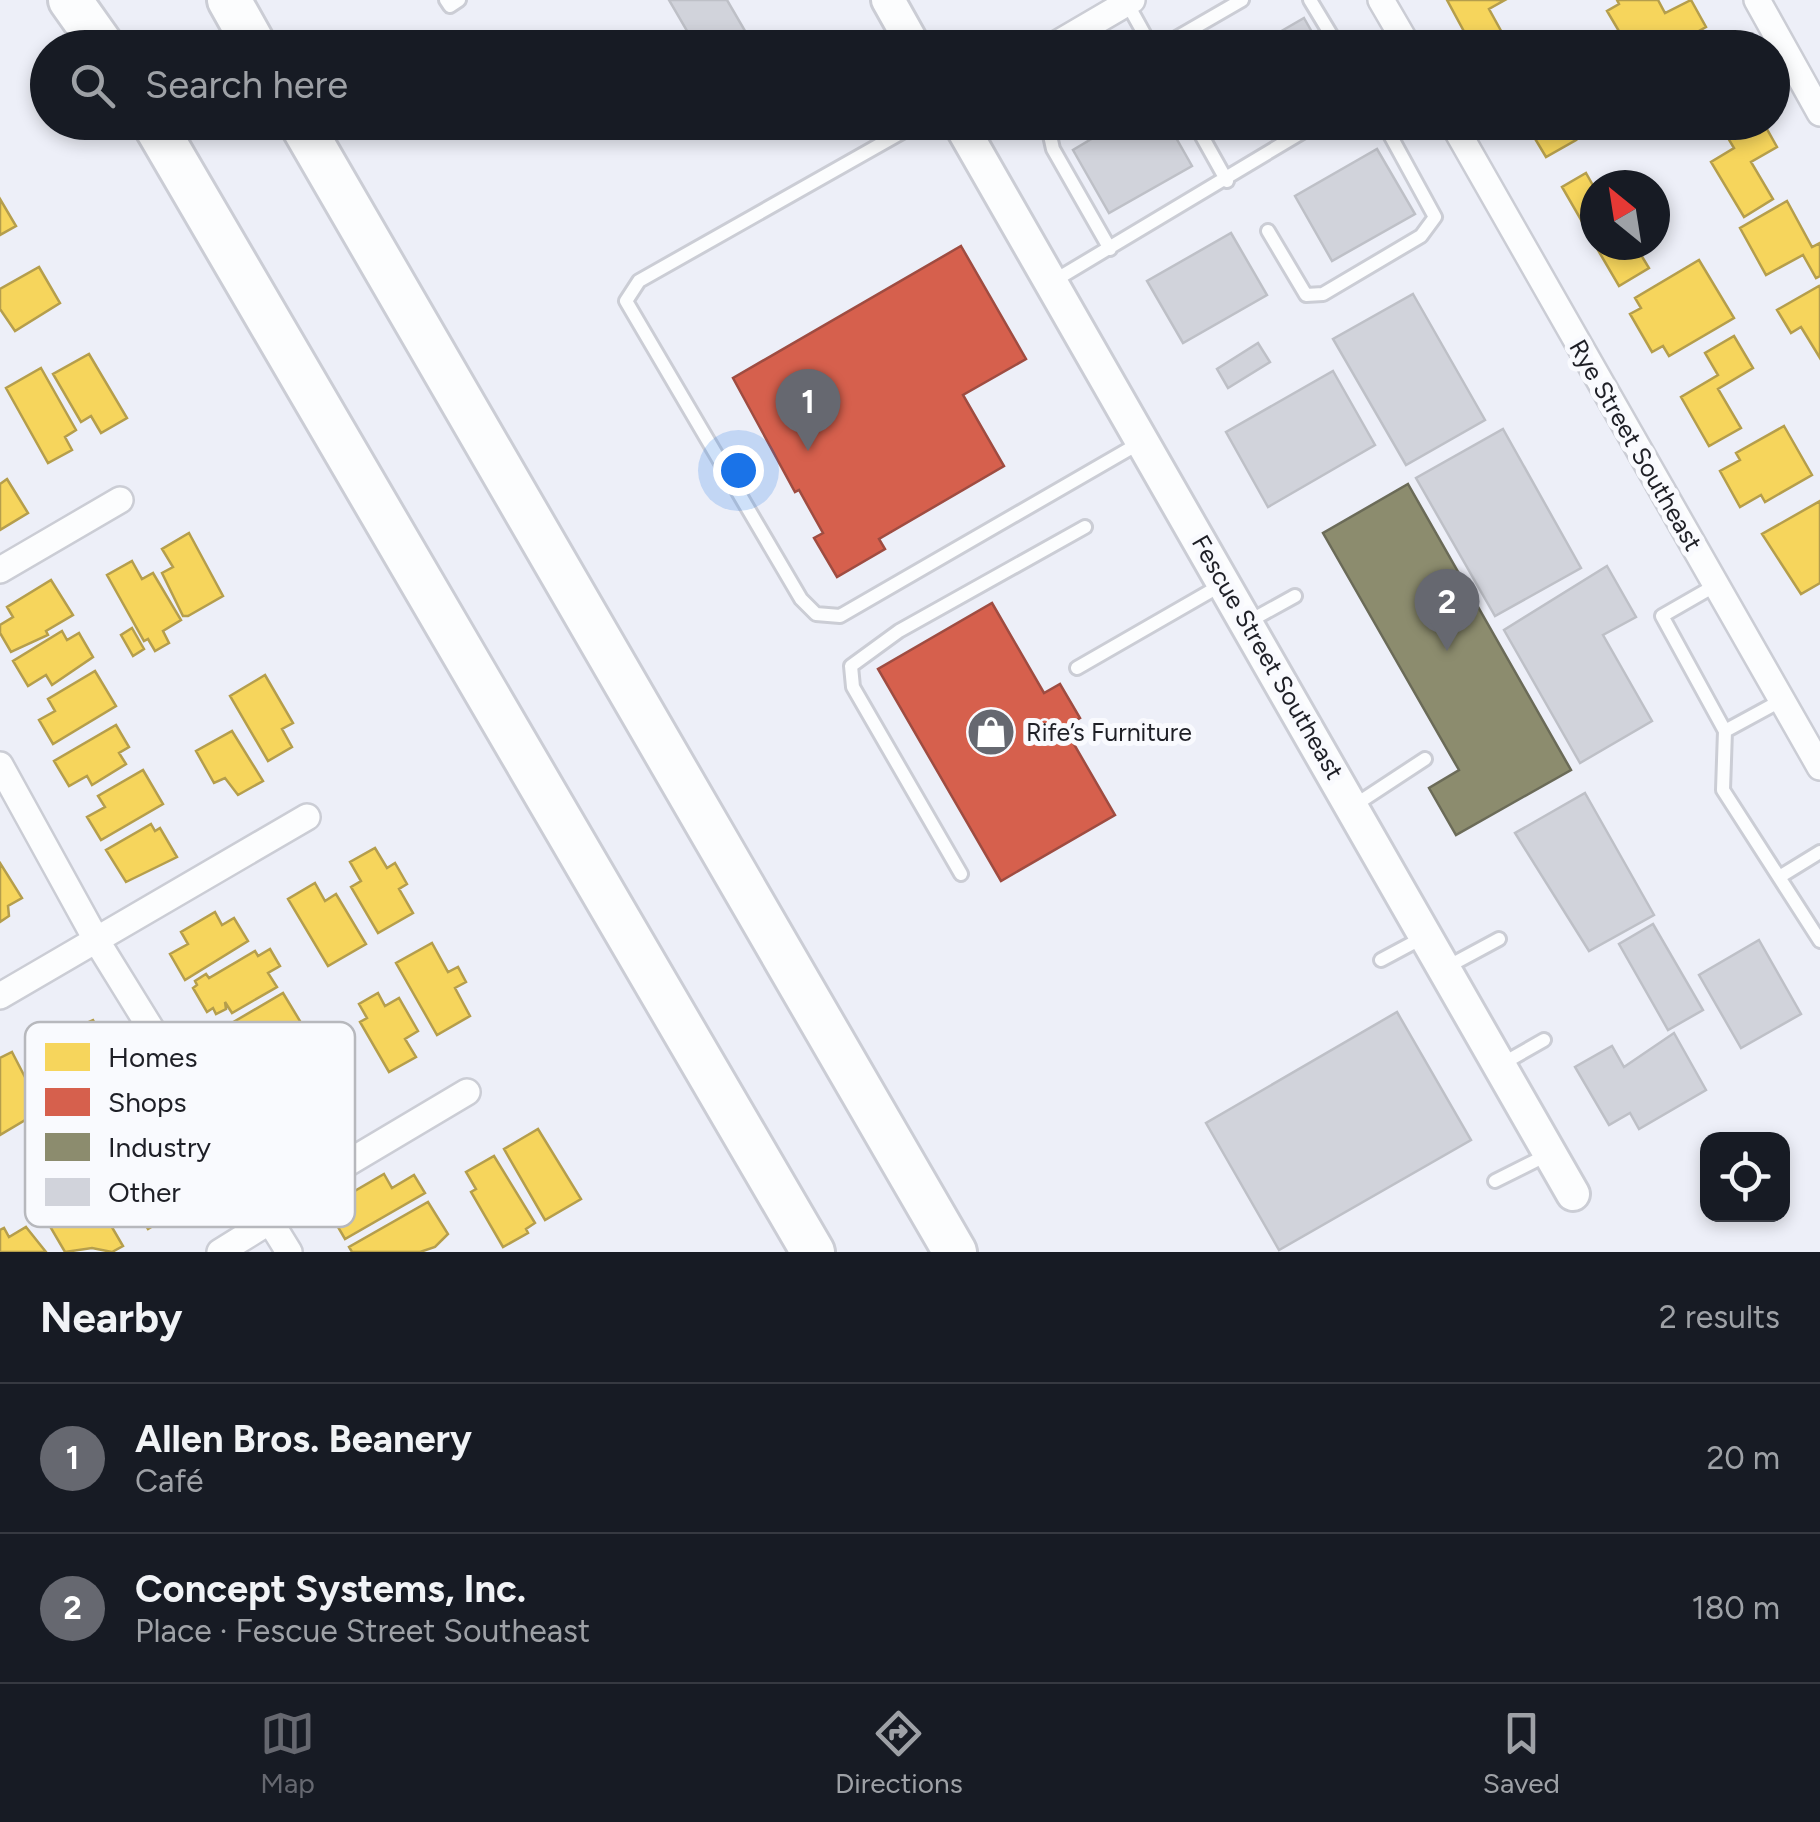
<!DOCTYPE html>
<html lang="en">
<head>
<meta charset="utf-8">
<style>
  :root { --surface:#171b24; --page:#242831; --text:#f1f3f6; --muted:#9ea1a6; --line:#363941; --accent:#666870 }
  body { margin:0; font-family:Figtree,sans-serif; background:var(--page); color:var(--text) }
  .controls { position:absolute; right:30px; bottom:30px; display:grid; overflow:hidden; border-radius:20px; box-shadow:0 5px 15px #0003 }
  .controls button { width:90px; height:90px; display:grid; place-items:center; padding:0; border:0; border-bottom:2px solid var(--line); background:var(--surface); color:var(--text); font:50px sans-serif }
  .compass { position:absolute; left:1580px; top:170px; width:90px; height:90px; border-radius:50%; background:var(--surface); box-shadow:0 5px 15px #0003; rotate:330deg }
  .you { position:absolute; left:738px; top:470px; width:35px; height:35px; margin:-25px; border:8px solid #fff; border-radius:50%; background:#1a73e8; box-shadow:0 0 0 15px #1a73e833 }
  .badge { display:grid; place-items:center; width:65px; height:65px; border-radius:50%; background:var(--accent); color:#fff; font-size:32px; font-weight:700 }
  .pin { position:absolute; translate:-50% -82px; filter:drop-shadow(0 2px 5px #0008) }
  .pin::after { content:''; position:absolute; top:52px; width:35px; height:30px; background:inherit; clip-path:polygon(0 0,100% 0,50% 100%) }
  .list { margin:0; padding:0; list-style:none }
  h2 { display:flex; justify-content:space-between; align-items:center; height:130px; margin:0; padding:0 40px; font-size:42px }
  h2 small { font-size:32px; font-weight:400; color:var(--muted) }
  .list li { display:grid; grid-template-columns:65px 1fr auto; gap:30px; align-items:center; box-sizing:border-box; height:150px; padding:0 40px; border-top:2px solid var(--line) }
  .list b { display:block; font-size:38px; white-space:nowrap }
  .list p { margin:0; font-size:32px; white-space:nowrap; color:var(--muted) }
  .list em { font-size:32px; font-style:normal; color:var(--muted) }
  .icon { flex:none; width:55px; height:55px; fill:none; stroke:currentColor; stroke-width:2; stroke-linecap:round; stroke-linejoin:round }
  .map { position:relative; flex:none; width:1820px; height:1252px; overflow:hidden }
  .search { position:absolute; background:var(--surface); box-shadow:0 5px 15px #0003; left:30px; right:30px; top:30px; height:110px; display:flex; align-items:center; gap:25px; box-sizing:border-box; padding:0 35px; border-radius:55px; color:var(--muted); font-size:38px }
  .sheet { height:430px; background:var(--surface) }
  nav { display:flex; justify-content:space-around; align-items:center; box-sizing:border-box; height:140px; border-top:2px solid var(--line); background:var(--surface); font-size:28px; color:var(--muted) }
  nav a { display:grid; justify-items:center; gap:5px }
  nav .on { color:var(--accent) }
  .map>svg:first-child { display:block }
</style>
</head>
<body>
<div class="map">
<svg width="1820" height="1252" viewBox="0 0 1820 1252">
  <rect width="100%" height="100%" fill="#edeff8"/>
  <!-- homes -->
  <path fill="#f6d55c" stroke="#b59e4c" stroke-width="2.5" d="M1447,0H1505L1489,9L1505,38L1488,48H1473Z
    M1617,0H1658L1665,13L1691,0L1706,27L1668,48H1643L1634,32L1623,38L1607,11L1619,4Z
    M1525,122H1585L1570,131L1576,140L1546,157Z
    M1731,122H1763L1777,147L1751,162L1773,199L1744,217L1711,162L1734,148L1722,128Z
    M1586,173L1595,189V244L1562,187Z
    M0,199L16,226L0,235Z
    M1787,201L1812,247L1820,243V276L1816,278L1803,255L1766,275L1740,228Z
    M1595,245H1635L1649,268L1619,286Z
    M1699,260L1734,318L1669,356L1663,346L1652,352L1630,314L1641,308L1635,298Z
    M39,267L60,303L15,331L0,309V289Z
    M1819,286L1820,288V358L1801,327L1791,333L1777,310Z
    M1734,336L1753,368L1718,389L1741,428L1709,446L1681,397L1718,375L1705,353Z
    M89,354L127,418L101,433L91,416L81,422L53,374Z
    M41,368L76,430L65,437L72,450L48,463L6,388Z
    M1784,426L1812,475L1765,502L1761,495L1740,507L1720,471L1740,460L1736,453Z
    M7,479L28,513L0,530V484Z
    M1820,501V583L1801,594L1762,534Z
    M189,533L223,596L188,616H183L162,573L173,567L162,549Z
    M132,561L142,579L153,573L181,620L163,631L169,643L155,651L148,639L144,641L107,575Z
    M51,580L73,615L46,631L48,635L11,652L0,633V625L13,617L7,607Z
    M132,628L144,649L133,656L121,635Z
    M62,631L67,640L79,633L93,657L52,685L46,675L28,686L13,661Z
    M95,671L116,706L53,744L39,720L55,711L48,699Z
    M265,675L293,723L282,729L292,747L268,761L230,696Z
    M116,725L129,747L119,753L126,764L92,785L87,776L69,786L54,761Z
    M232,731L263,781L238,795L225,778L214,783L196,751Z
    M143,770L163,804L101,840L87,817L105,807L98,796Z
    M151,824L155,831L160,828L177,857L126,882L106,850Z
    M375,848L387,868L395,863L407,884L399,889L413,913L378,933L351,887L361,881L350,862Z
    M0,863L22,898L8,906L9,916L0,922Z
    M315,883L325,901L336,894L366,944L328,966L288,899Z
    M215,912L222,925L234,918L248,941L185,980L170,954L188,944L181,932Z
    M432,943L448,972L458,967L466,982L455,988L470,1016L437,1035L396,963Z
    M270,949L280,966L268,973L277,987L232,1013L225,1002L226,1009L216,1014L213,1008L207,1012L193,988L197,985L195,981L206,974L209,978L255,951L258,956Z
    M283,993L303,1026L256,1054L249,1043L231,1054L218,1031Z
    M378,993L385,1006L399,998L418,1031L405,1039L416,1057L389,1072L360,1022L367,1018L359,1004Z
    M93,1020L116,1060L58,1093L29,1043L54,1028L64,1046L69,1042L64,1033Z
    M12,1052L42,1110L0,1135V1058Z
    M538,1129L581,1199L545,1220L504,1149Z
    M153,1137L176,1174L181,1171L193,1190L175,1200L162,1197L172,1214L148,1229L109,1165Z
    M494,1156L535,1223L526,1229L528,1233L503,1247L471,1192L476,1189L466,1172Z
    M384,1174L392,1188L414,1175L425,1193L345,1239L331,1215L345,1206L341,1199Z
    M85,1181L123,1246L112,1252L92,1248L65,1252L48,1223L65,1213L56,1198Z
    M428,1202L448,1234L435,1247L420,1252H352L349,1247Z
    M26,1227L46,1252H0V1230L4,1228L9,1237Z"/>
  <!-- shops -->
  <path fill="#d6604d" stroke="#9f4c41" stroke-width="2.5" d="M961,246L1026,359L963,395L1004,466L879,539L885,549L837,577L814,538L823,533L799,490L795,492L733,378Z
    M992,603L1044,693L1060,684L1080,718L1064,727L1115,815L1001,881L878,669Z"/>
  <!-- industry -->
  <path fill="#8c8c6e" stroke="#6b6b58" stroke-width="2.5" d="M1408,484L1571,770L1456,835L1429,788L1459,770L1323,533Z"/>
  <!-- building -->
  <path fill="#d1d3db" stroke="#bec0c7" stroke-width="2.5" d="M669,0H727L755,48H697Z
    M1304,18L1321,48H1252Z
    M1120,122H1167L1192,166L1109,213L1073,150Z
    M1377,149L1415,214L1332,261L1295,196Z
    M1231,233L1267,295L1183,343L1147,281Z
    M1413,294L1485,420L1406,465L1333,339Z
    M1258,343L1270,362L1228,388L1217,369Z
    M1333,371L1375,445L1268,507L1226,432Z
    M1503,429L1581,568L1495,616L1416,478Z
    M1607,566L1636,617L1603,635L1652,721L1580,763L1504,630Z
    M1585,793L1654,915L1589,951L1515,833Z
    M1653,924L1703,1010L1668,1030L1619,944Z
    M1759,940L1801,1014L1741,1048L1699,975Z
    M1397,1012L1471,1140L1279,1250L1206,1123Z
    M1674,1033L1706,1090L1639,1129L1630,1113L1609,1125L1575,1067L1612,1046L1624,1067Z"/>
  <g fill="none" stroke-linecap="round" stroke-linejoin="round">
    <!-- lane casing -->
    <g stroke="#cbcdd5" stroke-width="18">
      <path id="lane" d="M446,0L450,6L459,0
        M1310,0L1339,48
        M1127,3L1152,48
        M1159,48L1242,0
        M920,122L639,281L626,301L801,599L816,614L840,616L1143,441
        M1047,122L1053,149L1110,249
        M1194,122L1227,181
        M1268,231L1306,295L1323,294L1421,236L1435,217L1383,122
        M1052,282L1319,122
        M1716,585L1662,616L1725,731L1782,700
        M1248,622L1295,596
        M1077,668L1223,584
        M1725,731L1723,790L1820,941
        M1355,805L1425,759
        M961,874L853,687L851,666L899,631L1085,527
        M1781,876L1820,852
        M1381,960L1424,937
        M1447,967L1499,939
        M1502,1064L1544,1040
        M1495,1181L1547,1155"/>
    </g>
    <!-- street casing -->
    <g stroke="#cbcdd5" stroke-width="30">
      <path id="street" d="M1381,0L1409,48
        M1757,0L1820,113
        M1050,48L1132,0
        M1452,122L1820,767
        M0,570L120,500
        M0,765L98,943L289,1252
        M0,996L307,817
        M220,1252L270,1221L309,1186L467,1092"/>
    </g>
    <!-- secondary casing -->
    <g stroke="#cbcdd5" stroke-width="38">
      <path id="secondary" d="M888,0L915,48
        M959,122L1573,1194"/>
    </g>
    <!-- highway casing -->
    <g stroke="#cbcdd5" stroke-width="48">
      <path id="highway" d="M70,0L104,48
        M229,0L256,48
        M153,122L813,1252
        M300,122L955,1252"/>
    </g>
    <!-- lane -->
    <use href="#lane" stroke="#fcfdfe" stroke-width="12"/>
    <!-- street -->
    <use href="#street" stroke="#fcfdfe" stroke-width="25"/>
    <!-- secondary -->
    <use href="#secondary" stroke="#fcfdfe" stroke-width="32"/>
    <!-- highway -->
    <use href="#highway" stroke="#fcfdfe" stroke-width="42"/>
  </g>
  <!-- icons -->
  <defs>
    <g id="shop-disc" transform="scale(2.5)"><circle r="9.5" fill="#666870" stroke="#f9fafe"/><path d="M-5-2.5h2.3a2.7 3.5 0 0 1 5.4 0H5L5.5 6h-11ZM-1.5-2.5h3a1.5 2.3 0 0 0-3 0Z" fill="#fff"/></g>
  </defs>
  <g fill-rule="evenodd">
    <use href="#shop-disc" x="991" y="732"/>
  </g>
  <g text-anchor="middle" stroke-width="10" stroke-linejoin="round" paint-order="stroke">
    <!-- street labels -->
    <g font-size="25" fill="#1e1f26" stroke="#f9fafe">
      <text transform="translate(1636 445) rotate(60)" y="9">Rye Street Southeast</text>
      <text transform="translate(1268 657) rotate(60)" y="9">Fescue Street Southeast</text>
    </g>
    <!-- poi labels -->
    <g font-size="25" fill="#1e1f26" stroke="#f9fafe" text-anchor="start">
      <text x="1026" y="741">Rife’s Furniture</text>
    </g>
  </g>
  <!-- legend -->
  <rect x="25" y="1022" width="330" height="205" rx="15" fill="#f9fafe" stroke="#b7b8bd" stroke-width="2.5"/>
  <rect x="45" y="1043" width="45" height="28" fill="#f6d55c"/>
  <rect x="45" y="1088" width="45" height="28" fill="#d6604d"/>
  <rect x="45" y="1133" width="45" height="28" fill="#8c8c6e"/>
  <rect x="45" y="1178" width="45" height="28" fill="#d1d3db"/>
  <g font-size="28" fill="#1e1f26">
    <text x="108" y="1067">Homes</text>
    <text x="108" y="1112">Shops</text>
    <text x="108" y="1157">Industry</text>
    <text x="108" y="1202">Other</text>
  </g>
</svg>
<div class="controls">
<button><svg class="icon" aria-label="locate" viewBox="0 0 24 24"><circle cx="12" cy="12" r="6"/><path d="M12 2v4M12 18v4M2 12h4M18 12h4"/></svg></button>
</div>
<svg class="compass" viewBox="-18 -18 36 36"><path d="M0-13l5 13h-10z" fill="#e53935"/><path d="M0 13l5-13h-10z" fill="#9ea1a6"/></svg>
<div class="you"></div>
<div class="pin badge" style="left:808px;top:451px">1</div>
<div class="pin badge" style="left:1447px;top:651px">2</div>
<div class="search"><svg class="icon" aria-label="search" viewBox="0 0 24 24"><circle cx="10" cy="10" r="6"/><path d="M15 15l6 6"/></svg>Search here</div>
</div>
<section class="sheet">
<h2>Nearby<small>2 results</small></h2>
<ul class="list">
<li><span class="badge">1</span><div><b>Allen Bros. Beanery</b><p>Café</p></div><em>20 m</em></li>
<li><span class="badge">2</span><div><b>Concept Systems, Inc.</b><p>Place · Fescue Street Southeast</p></div><em>180 m</em></li>
</ul>
</section>
<nav>
<a class="on"><svg class="icon" aria-label="map" viewBox="0 0 24 24"><path d="M3 6l6-2 6 2 6-2v14l-6 2-6-2-6 2zM9 4v14M15 6v14"/></svg>Map</a>
<a><svg class="icon" aria-label="directions" viewBox="0 0 24 24"><path d="M12 3l9 9-9 9-9-9zM9 14v-3h6M13 9l2 2-2 2"/></svg>Directions</a>
<a><svg class="icon" aria-label="saved" viewBox="0 0 24 24"><path d="M7 4h10v16l-5-4-5 4z"/></svg>Saved</a>
</nav>
</body>
</html>
